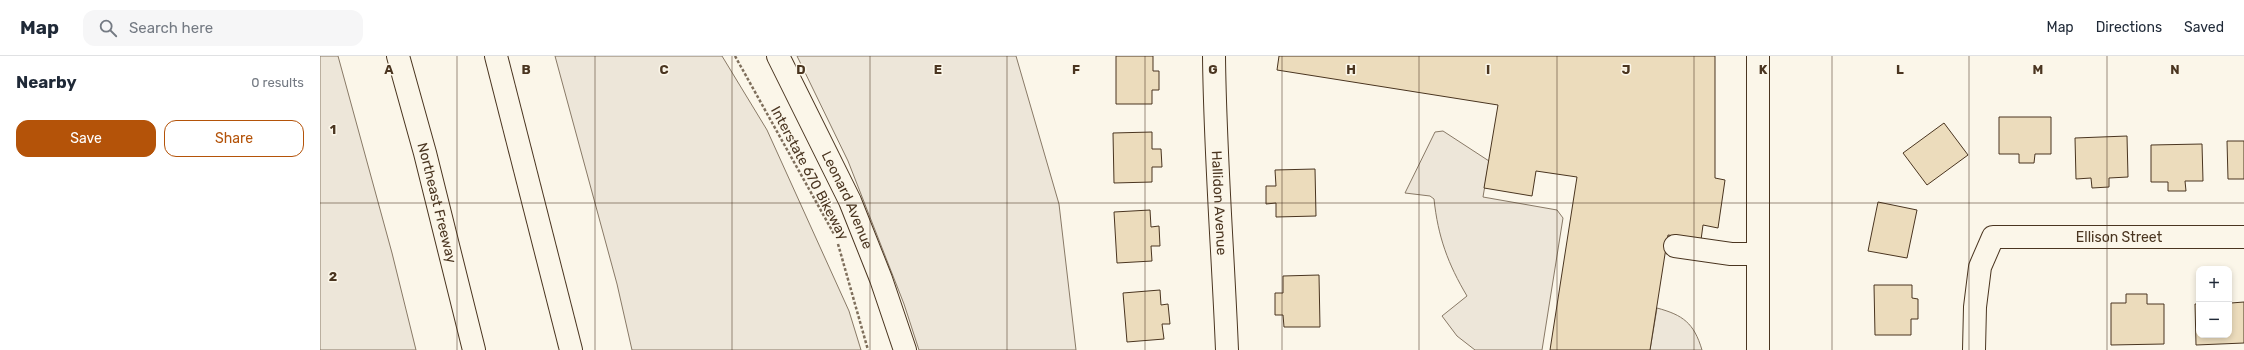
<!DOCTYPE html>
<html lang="en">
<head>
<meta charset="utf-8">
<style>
  :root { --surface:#fff; --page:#f6f6f7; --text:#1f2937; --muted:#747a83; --line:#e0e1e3; --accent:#b45309 }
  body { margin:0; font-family:Rubik,sans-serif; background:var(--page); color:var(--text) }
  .controls { position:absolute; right:12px; bottom:12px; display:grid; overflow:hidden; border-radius:8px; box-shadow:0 2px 6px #0003 }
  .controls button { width:36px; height:36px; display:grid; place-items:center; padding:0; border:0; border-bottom:1px solid var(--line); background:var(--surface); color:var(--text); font:20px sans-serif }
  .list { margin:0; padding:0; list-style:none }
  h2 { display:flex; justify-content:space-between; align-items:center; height:52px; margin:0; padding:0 16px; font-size:17px }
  h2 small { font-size:13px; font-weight:400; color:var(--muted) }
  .actions { display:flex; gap:8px; padding:12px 16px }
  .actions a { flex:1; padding:9px 0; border:1px solid var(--accent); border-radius:12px; text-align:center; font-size:14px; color:var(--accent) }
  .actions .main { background:var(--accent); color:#fff }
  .icon { flex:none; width:22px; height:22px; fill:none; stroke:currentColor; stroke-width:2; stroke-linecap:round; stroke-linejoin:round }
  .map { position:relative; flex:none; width:1924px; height:294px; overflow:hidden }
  header { display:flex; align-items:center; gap:24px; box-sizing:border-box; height:56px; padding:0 20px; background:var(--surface); border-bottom:1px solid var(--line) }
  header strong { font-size:19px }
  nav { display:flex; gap:22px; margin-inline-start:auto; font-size:14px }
  .search { width:280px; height:36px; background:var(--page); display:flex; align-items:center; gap:10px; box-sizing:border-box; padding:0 14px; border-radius:12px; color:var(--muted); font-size:15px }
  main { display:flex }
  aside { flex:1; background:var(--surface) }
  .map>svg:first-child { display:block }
</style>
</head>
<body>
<header>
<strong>Map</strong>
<div class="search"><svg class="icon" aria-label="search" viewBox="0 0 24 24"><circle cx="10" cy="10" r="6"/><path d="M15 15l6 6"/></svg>Search here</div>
<nav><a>Map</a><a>Directions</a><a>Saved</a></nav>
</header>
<main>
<aside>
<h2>Nearby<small>0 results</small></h2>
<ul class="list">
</ul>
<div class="actions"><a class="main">Save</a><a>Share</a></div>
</aside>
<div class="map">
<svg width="1924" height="294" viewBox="0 0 1924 294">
  <rect width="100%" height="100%" fill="#fbf6e9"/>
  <!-- green -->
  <path fill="#ede6d9" stroke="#887966" d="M0,0H18L72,197L96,294H0Z
    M235,0H402L447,74L529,255L541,294H312L297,228Z
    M477,0H696L739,148L756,294H599L584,248L528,105Z
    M1123,75L1169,105L1163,141L1237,154L1243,162L1222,294H1155L1137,280L1122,260L1147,240C1128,208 1118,181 1114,143L1110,140L1085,137L1115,76Z
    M1337,252C1363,259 1374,267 1382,294H1330Z"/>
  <!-- building -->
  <path fill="#ecdcbc" stroke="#4a3520" d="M796,0H833V15H839V34H832V48H796Z
    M959,0H1395V122L1405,124L1398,172L1383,169L1381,184L1348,179L1330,294H1230L1257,121L1216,115L1212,140L1164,132L1178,49L957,14Z
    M1679,61H1731V98H1715L1714,107H1699V98H1679Z
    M1624,67L1648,99L1607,129L1583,97Z
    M832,76V93H841L842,111H832V126L794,127L793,77Z
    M1807,80L1808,121L1789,122V131L1772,132L1771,122L1756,123L1755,82Z
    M1907,85H1924V123H1908Z
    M1882,88L1883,125H1865L1866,135H1848V126H1831V89Z
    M995,113L996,160L956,161V147L946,148V130H956L955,114Z
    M1558,146L1597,154L1587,202L1548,195Z
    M830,154L831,171L839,170L840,190H831L832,205L797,207L794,156Z
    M999,219L1000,271H964L963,259H955V237H963V220Z
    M1554,229H1592V242L1598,243V263H1591V279H1555Z
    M840,234L841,249L848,248L850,268H842L844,283L807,286L803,237Z
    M1909,237H1911V247L1924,246V287L1876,289L1875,248H1879V279H1909Z
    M1806,238H1827V248H1844V288L1791,289V247H1806Z"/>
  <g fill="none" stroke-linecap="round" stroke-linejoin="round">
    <!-- minor casing -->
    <g stroke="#4a3520" stroke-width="24">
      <g id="minor">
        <path id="s1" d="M458,0L530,145L561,223L585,294"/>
        <path id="s2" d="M894,0C895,98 903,196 907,294"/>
        <path d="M1438,0V294"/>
        <path d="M1355,190L1411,198H1438"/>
        <path id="s3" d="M1654,294L1655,251L1660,211L1673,181H1924"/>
      </g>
    </g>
    <!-- highway casing -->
    <g stroke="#4a3520" stroke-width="24">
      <g id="highway">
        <path id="s4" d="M78,0L105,97L154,294"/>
        <path d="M176,0L251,294"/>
      </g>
    </g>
    <!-- path -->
    <path stroke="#7f6f5c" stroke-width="2.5" stroke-dasharray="3 2" stroke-linecap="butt" d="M415,0L514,178
      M518,188L548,294"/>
    <!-- minor -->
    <use href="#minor" stroke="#fbf6e9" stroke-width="22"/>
    <!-- highway -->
    <use href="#highway" stroke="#fbf6e9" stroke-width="22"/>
  </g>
  <!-- grid -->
  <path fill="none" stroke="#4a3520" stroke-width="1" stroke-opacity="0.55" d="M137,0V294M275,0V294M412,0V294M550,0V294M687,0V294M825,0V294M962,0V294M1099,0V294M1237,0V294M1374,0V294M1512,0V294M1649,0V294M1787,0V294M0,147H1924"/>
  <g text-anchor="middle" stroke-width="3" stroke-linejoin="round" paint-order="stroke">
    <!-- street labels -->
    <g font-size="14" fill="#4a3520" stroke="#fbf6e9">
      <text transform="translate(490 117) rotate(62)" y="5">Interstate 670 Bikeway</text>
      <text dy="5" stroke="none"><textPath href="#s1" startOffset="160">Leonard Avenue</textPath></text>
      <text dy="5" stroke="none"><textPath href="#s4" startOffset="152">Northeast Freeway</textPath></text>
      <text dy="5" stroke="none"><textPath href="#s2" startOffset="147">Hallidon Avenue</textPath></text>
      <text dy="5" stroke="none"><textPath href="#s3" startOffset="242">Ellison Street</textPath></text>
    </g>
  </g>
  <g font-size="13" text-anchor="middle" font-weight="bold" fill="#4a3520" stroke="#fbf6e9" stroke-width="3" stroke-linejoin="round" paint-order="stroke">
    <text x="69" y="18">A</text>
    <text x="206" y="18">B</text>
    <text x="344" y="18">C</text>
    <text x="481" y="18">D</text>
    <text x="618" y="18">E</text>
    <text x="756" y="18">F</text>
    <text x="893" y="18">G</text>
    <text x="1031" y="18">H</text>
    <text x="1168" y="18">I</text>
    <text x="1306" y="18">J</text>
    <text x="1443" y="18">K</text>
    <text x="1580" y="18">L</text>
    <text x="1718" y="18">M</text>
    <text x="1855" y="18">N</text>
    <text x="13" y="78">1</text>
    <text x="13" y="225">2</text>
  </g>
</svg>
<div class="controls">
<button>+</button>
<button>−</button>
</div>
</div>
</main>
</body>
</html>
